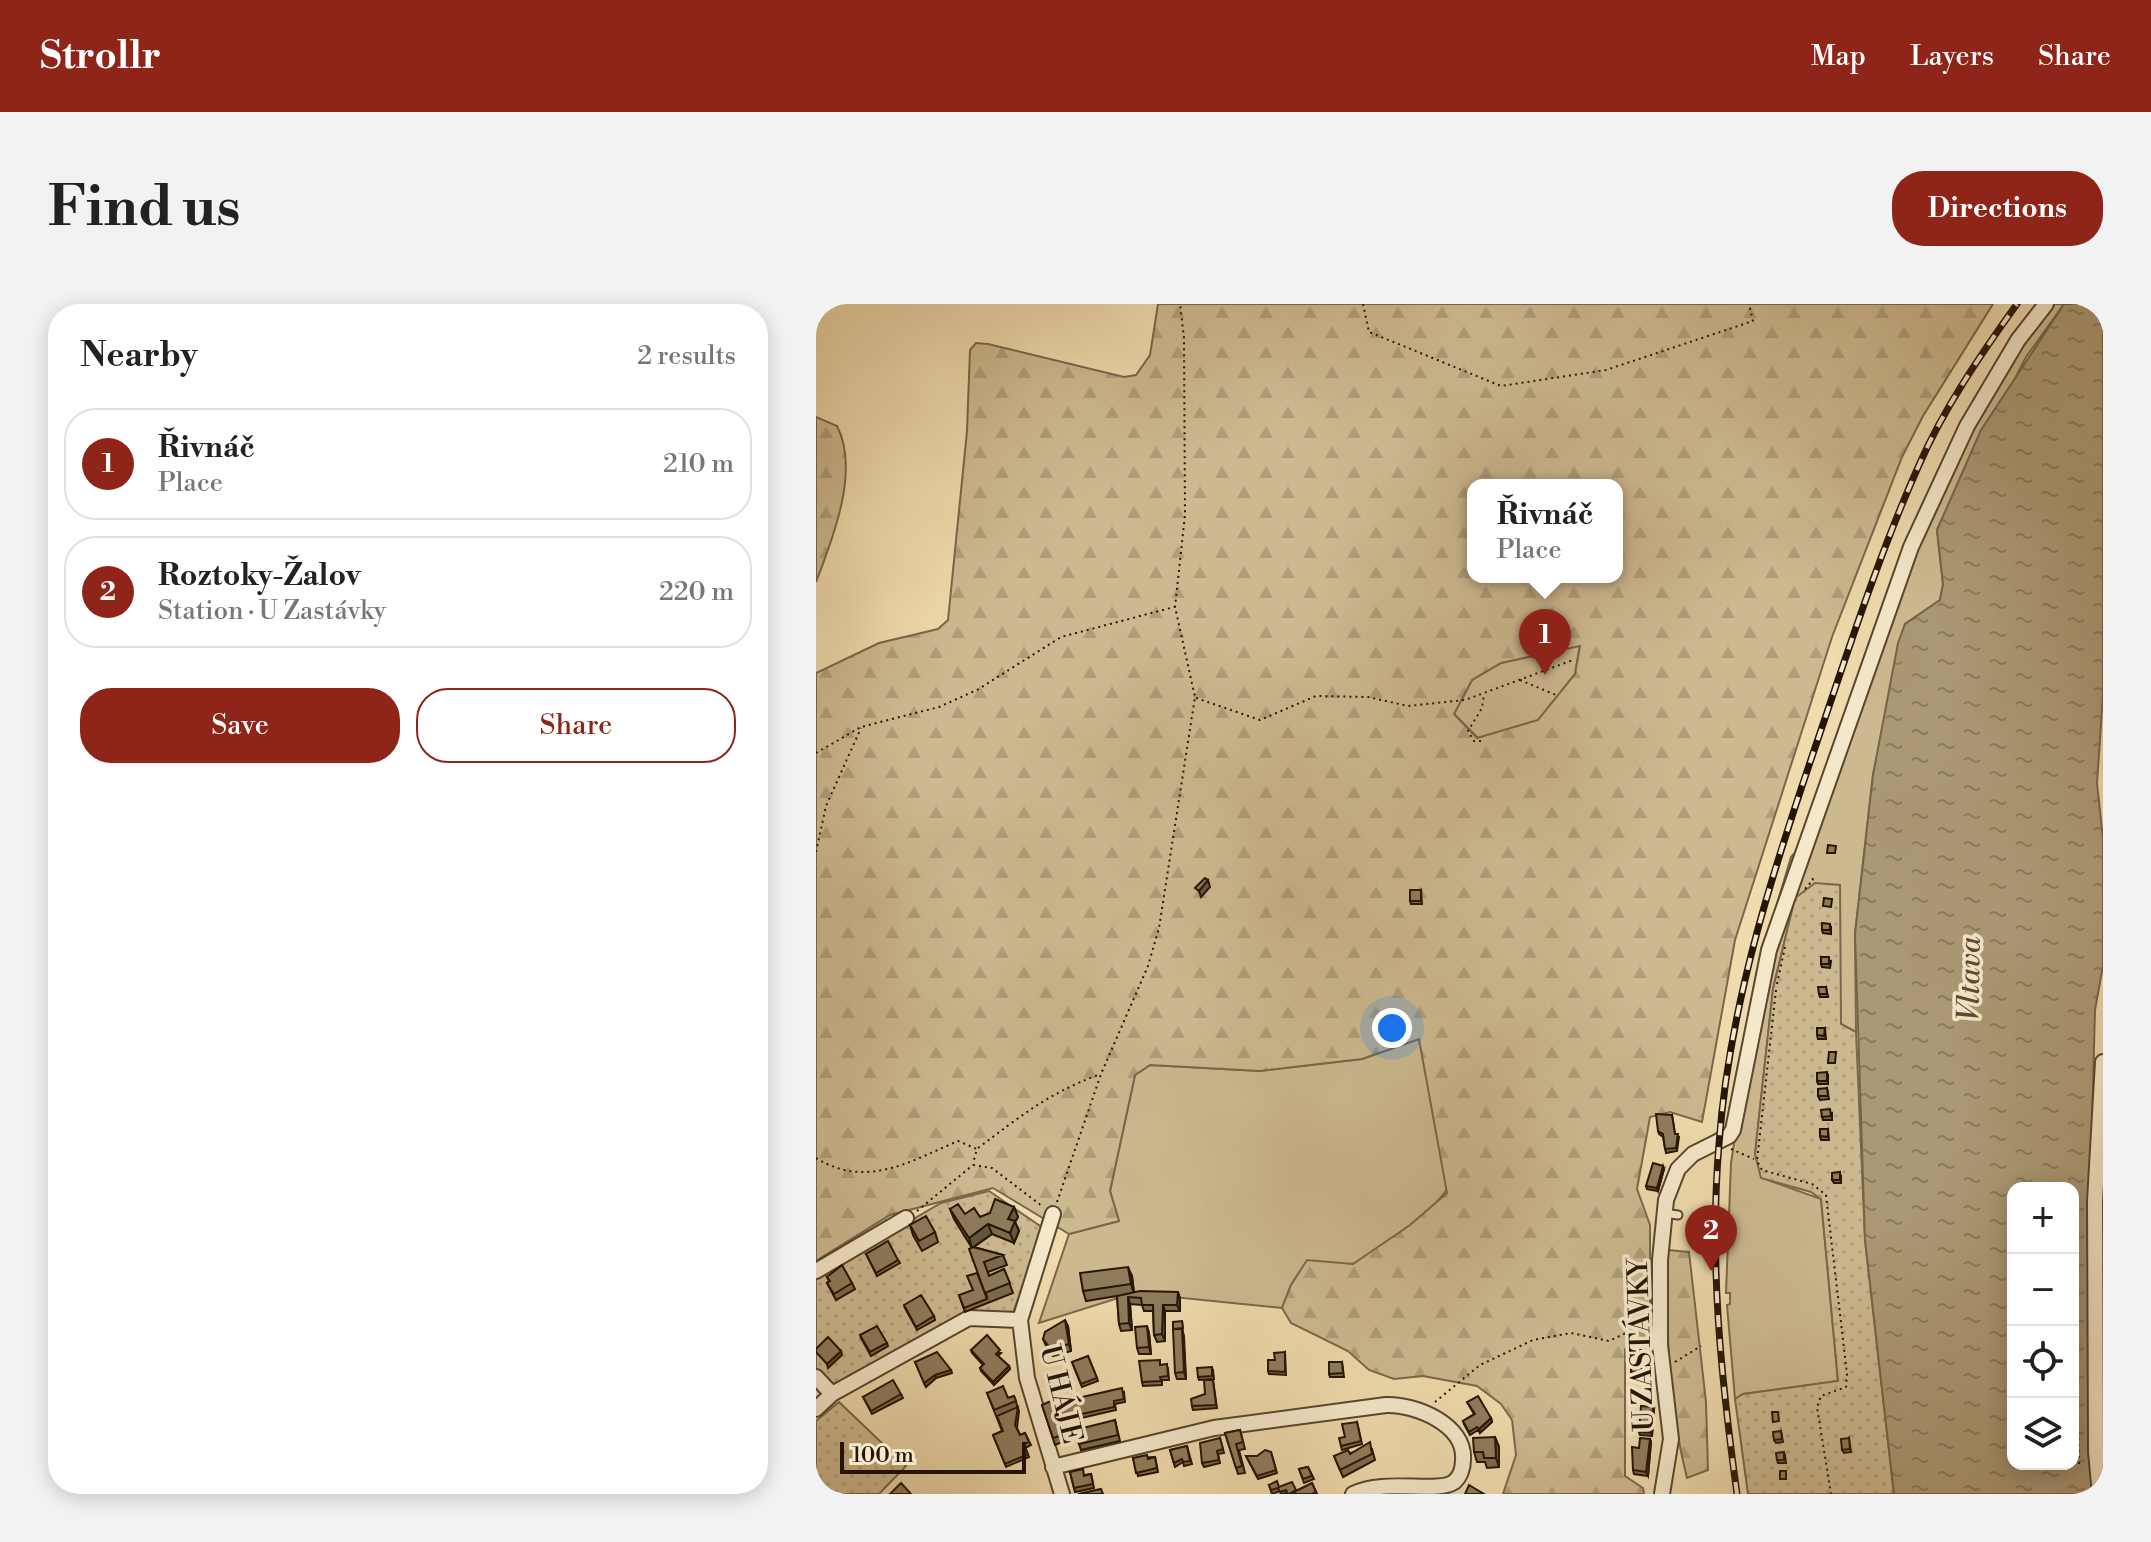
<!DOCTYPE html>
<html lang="en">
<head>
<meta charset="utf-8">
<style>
  :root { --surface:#fff; --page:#f2f2f2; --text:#222; --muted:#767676; --line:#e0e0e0; --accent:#8f2418 }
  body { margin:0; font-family:"Libre Bodoni",serif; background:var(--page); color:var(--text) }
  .controls { position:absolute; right:24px; bottom:24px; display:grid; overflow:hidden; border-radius:16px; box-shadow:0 4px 20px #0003 }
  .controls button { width:72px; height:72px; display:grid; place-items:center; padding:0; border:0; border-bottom:2px solid var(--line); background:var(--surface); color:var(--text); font:40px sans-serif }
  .scale { position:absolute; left:24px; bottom:20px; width:186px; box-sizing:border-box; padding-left:8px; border:4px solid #261505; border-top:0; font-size:22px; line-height:28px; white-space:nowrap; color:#261505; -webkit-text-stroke:6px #f5e8ca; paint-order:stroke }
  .you { position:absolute; left:576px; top:724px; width:28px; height:28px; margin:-20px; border:6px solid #fff; border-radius:50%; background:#1a73e8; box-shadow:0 0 0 12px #1a73e833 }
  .badge { display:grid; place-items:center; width:52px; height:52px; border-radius:50%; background:var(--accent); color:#fff; font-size:26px; font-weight:700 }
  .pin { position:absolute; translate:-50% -66px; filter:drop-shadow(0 2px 4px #0008) }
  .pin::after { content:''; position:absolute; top:42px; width:28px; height:24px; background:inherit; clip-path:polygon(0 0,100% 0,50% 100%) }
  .popup { position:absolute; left:651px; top:175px; width:156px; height:104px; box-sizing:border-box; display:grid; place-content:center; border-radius:16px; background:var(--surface); filter:drop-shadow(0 2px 6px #0005); font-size:26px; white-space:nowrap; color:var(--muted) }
  .popup b { font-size:30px; color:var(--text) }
  .popup::after { content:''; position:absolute; left:50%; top:100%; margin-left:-16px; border:16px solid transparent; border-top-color:var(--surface) }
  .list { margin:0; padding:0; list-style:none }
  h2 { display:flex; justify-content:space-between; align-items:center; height:104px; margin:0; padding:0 32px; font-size:34px }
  h2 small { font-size:26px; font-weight:400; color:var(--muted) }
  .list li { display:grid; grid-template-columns:52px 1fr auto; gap:24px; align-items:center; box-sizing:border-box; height:112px; margin:0 16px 16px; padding:0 16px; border:2px solid var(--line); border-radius:32px }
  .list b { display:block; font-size:30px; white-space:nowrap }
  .list p { margin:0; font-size:26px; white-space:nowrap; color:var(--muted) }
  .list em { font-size:26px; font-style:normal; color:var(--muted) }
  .actions { display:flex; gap:16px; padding:24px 32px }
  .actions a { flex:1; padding:18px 0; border:2px solid var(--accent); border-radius:32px; text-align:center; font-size:28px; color:var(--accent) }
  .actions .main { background:var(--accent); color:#fff }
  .icon { flex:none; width:44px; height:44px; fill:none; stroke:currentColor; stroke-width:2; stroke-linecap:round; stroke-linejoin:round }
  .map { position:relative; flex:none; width:1287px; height:1190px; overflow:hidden; border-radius:32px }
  header { display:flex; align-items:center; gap:48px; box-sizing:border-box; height:112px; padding:0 40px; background:var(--accent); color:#fff }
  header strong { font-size:38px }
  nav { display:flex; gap:44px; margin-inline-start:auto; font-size:28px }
  .intro { display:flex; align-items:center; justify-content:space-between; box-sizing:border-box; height:192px; padding:0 48px }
  h1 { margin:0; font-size:56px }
  .button { padding:20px 36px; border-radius:32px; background:var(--accent); color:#fff; font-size:28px; font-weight:700 }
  main { display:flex; gap:48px; padding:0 48px }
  aside { flex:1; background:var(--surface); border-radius:32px; box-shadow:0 4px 20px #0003 }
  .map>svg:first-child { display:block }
</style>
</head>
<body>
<header>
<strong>Strollr</strong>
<nav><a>Map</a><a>Layers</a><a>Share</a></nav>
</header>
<div class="intro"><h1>Find us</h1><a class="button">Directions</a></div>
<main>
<aside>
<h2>Nearby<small>2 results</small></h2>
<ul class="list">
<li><span class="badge">1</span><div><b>Řivnáč</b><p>Place</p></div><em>210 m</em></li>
<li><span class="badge">2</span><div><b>Roztoky-Žalov</b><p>Station · U Zastávky</p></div><em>220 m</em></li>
</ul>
<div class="actions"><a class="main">Save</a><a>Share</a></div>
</aside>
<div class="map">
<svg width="1287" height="1190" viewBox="0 0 1287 1190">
  <defs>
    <pattern id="forest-firs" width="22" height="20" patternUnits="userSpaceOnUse" patternTransform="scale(2)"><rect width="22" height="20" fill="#cdb990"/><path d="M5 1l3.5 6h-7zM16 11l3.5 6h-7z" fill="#b09e7b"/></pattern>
    <pattern id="garden-dots" width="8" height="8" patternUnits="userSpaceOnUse" patternTransform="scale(2)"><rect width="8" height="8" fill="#cdb990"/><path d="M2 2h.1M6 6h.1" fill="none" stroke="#b09e7b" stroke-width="1.8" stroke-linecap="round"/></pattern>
    <pattern id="water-ripples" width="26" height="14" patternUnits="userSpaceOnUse" patternTransform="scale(2)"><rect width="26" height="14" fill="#ab9874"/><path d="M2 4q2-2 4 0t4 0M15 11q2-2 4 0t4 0" fill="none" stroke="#8b7b5d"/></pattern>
  </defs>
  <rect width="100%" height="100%" fill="#efdbad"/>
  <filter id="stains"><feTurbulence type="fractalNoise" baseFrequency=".0025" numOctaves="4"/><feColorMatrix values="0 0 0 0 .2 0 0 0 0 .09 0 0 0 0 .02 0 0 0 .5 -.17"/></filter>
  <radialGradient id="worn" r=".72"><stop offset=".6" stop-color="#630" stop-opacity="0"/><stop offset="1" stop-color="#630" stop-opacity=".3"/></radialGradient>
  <!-- grass -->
  <path fill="#cdb990" stroke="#7a674a" stroke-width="2" d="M1232,0H1248L1210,53L1121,226L1127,281L1124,296L1089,320L1057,471L1039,630L1040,728L1025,720L979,594L957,685L939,850L946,874L1005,895L1022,1077L927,1090L919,1095L911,1001L914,1000V989H910L915,859L948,644L975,553L995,531L1098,249L1165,101Z
    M764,341L759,370L723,416L662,434L638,410L656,376L685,359Z
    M603,735L632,882C629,898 552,958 535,960C522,963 504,958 491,957L475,981L466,1004L318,989L223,1019L253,930L303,917L294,887L319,771L334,761L444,767L546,755Z"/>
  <!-- forest -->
  <path fill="url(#forest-firs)" stroke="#7a674a" stroke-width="2" fill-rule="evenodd" d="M342,0H1177L1107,112L1086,153L1016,333L919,636L886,818L854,808L834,813L821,885L834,921V1034L809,1045V1172L827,1184L828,1190H687L700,1151L696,1116L685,1100L661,1082L607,1072L578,1075L553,1066L532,1047L475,1019L466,1004L475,981L491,956L537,960L594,921L631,889L603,735L546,755L444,767L334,761L319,771L294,887L303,917L253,930L177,884L74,911L0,957V369L63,339L122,325L132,316L151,127L154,46L160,39L172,40L308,73L320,71L334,51ZM657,181H801V273H657ZM764,342L759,370L722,416L661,434L638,410L656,376L685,359Z
    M0,113L21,122C44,166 17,234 0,278Z
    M852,946L873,948L890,1098L892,1166L871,1174C852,1100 849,1023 852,946Z"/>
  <!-- garden -->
  <path fill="url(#garden-dots)" stroke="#7a674a" stroke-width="2" d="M999,579L1024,581L1025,720L1040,728L1049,936L1078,1190H932L919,1095L927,1090L1022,1077L1005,895L995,888L945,874L939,850L957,685L979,594Z
    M173,887L227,924L196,1012L142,1013L15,1086L0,1068V972L125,899Z
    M23,1098L90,1162L63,1190H0V1117Z"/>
  <!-- water -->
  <path fill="url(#water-ripples)" stroke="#766448" stroke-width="2" fill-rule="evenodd" d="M1248,0H1287V391L1281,479L1287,535V662L1279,706L1272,979L1279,1190H1078L1049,936L1039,630L1057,471L1082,339L1089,320L1124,296L1127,280L1121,226L1165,126ZM1197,884H1257V1160H1197Z"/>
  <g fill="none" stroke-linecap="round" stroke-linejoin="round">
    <!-- lane casing -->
    <g stroke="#58462f" stroke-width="11">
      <path id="lane" d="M848,909L862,911"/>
    </g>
    <!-- street casing -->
    <g stroke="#58462f" stroke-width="18">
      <path id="street" d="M237,910L204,1016L211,1074L246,1190
        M0,967L90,914
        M0,1073L16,1090
        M0,1105L16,1090L153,1014L204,1016
        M237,1163L398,1124L570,1101C600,1100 650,1121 647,1156C647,1164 644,1173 638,1178C621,1190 569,1174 537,1190
        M846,1190L855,1135L844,1041V956L850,896L862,865L877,850L913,832L917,826L953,646L1095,243L1151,122L1202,36L1230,0
        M1284,1190L1280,1148L1279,897L1287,758"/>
    </g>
    <!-- path -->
    <path stroke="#261505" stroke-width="2" stroke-dasharray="2 4" stroke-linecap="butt" d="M547,0L553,28L685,82L790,66L937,17L933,0
      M704,376L740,391
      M380,394L444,416L500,392L552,393L592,402L649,396L757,356
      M665,437H658L652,427L666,404L668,390
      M0,449L45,423L123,403L161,386L245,333L358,303
      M0,548L10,502L45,424
      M989,585L997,576L995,571
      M961,680L969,643
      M960,686L941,857L946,866L996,880L1010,891L1031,1070L1030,1083L1005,1092L1001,1103L1015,1190
      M162,844C205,812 231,790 282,771
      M915,845L938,855
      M0,854C50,885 93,858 142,837L161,845L157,859
      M157,861L176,864L226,902
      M241,898L285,770L332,662L343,624L379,393L359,303L369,211L368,34L364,0
      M101,907L157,861
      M859,1058L885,1042
      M619,1098L664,1061L717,1036L755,1029L793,1037L829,1020
      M1263,1160L1262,1117H1266"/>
    <!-- lane -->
    <use href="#lane" stroke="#f5e8ca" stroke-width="7"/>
    <!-- street -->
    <use href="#street" stroke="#f5e8ca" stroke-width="14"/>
    <!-- rail casing -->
    <g stroke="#261505" stroke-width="7">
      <path id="rail" d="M921,1190C905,1073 893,958 903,840C913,700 958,563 1003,432C1034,341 1064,248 1103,161C1128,104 1165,50 1201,0"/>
    </g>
    <!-- rail -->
    <use href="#rail" stroke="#f5e8ca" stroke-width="4" stroke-dasharray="12" stroke-linecap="butt"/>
  </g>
  <!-- wall -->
  <path fill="#7b6b4f" stroke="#261505" stroke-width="2" d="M605,586L606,600H595L594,597Z
    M1015,623V630L1007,629L1006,626Z
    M1015,657L1014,664L1006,663L1005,660Z
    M1010,683L1012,693H1004L1003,690Z
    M1009,724L1010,735H1002L1001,731Z
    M1012,771V780H1002L1001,777Z
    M1011,784L1013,795L1004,796L1002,792Z
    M1016,809V816H1007L1006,813Z
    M856,811L859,830L863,833L861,847L850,849L847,833L843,830L842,827Z
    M1012,825L1013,836H1005L1004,832Z
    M848,865L842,887L831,885L830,882Z
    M1025,872V879H1018L1016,876Z
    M198,903L202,913L199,918L203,927L198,939L176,930L158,943L187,951L191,961L172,968L173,972L188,965L197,989L149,1008L143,991L171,993L156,944L138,915L134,905L149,910L164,913Z
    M94,921L119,928L122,938L106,947L97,931Z
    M50,950L82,956L84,959L61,972Z
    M316,972L318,988H362L364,995V1007H349V1037L341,1038L338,1031L337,1007H328L326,1001L314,1000L316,1026L305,1027L303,1020L301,992L270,997L267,987Z
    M11,973L36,979L39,985L20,996L11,979L13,977Z
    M89,1004L118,1012L119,1016L101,1026Z
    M366,1017L370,1075H361L359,1069Z
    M252,1022L255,1047L237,1052L230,1042L227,1035Z
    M333,1029L335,1050H323L321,1044Z
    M45,1034L71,1039L72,1042L55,1052Z
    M155,1046L185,1049L182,1052L193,1062L194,1065L178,1081L165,1067L164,1064L167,1061L156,1049Z
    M469,1048L470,1071L453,1070L452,1067L459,1056Z
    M826,1049L827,1071H816L815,1068Z
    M272,1052L282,1077L266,1083L256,1058Z
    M99,1058L135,1066L136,1069L120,1074L110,1083Z
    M526,1058L528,1073H514L513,1070Z
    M345,1061L352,1064L353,1076H346V1081L327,1082L326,1078Z
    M397,1066L398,1075L383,1076L382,1073Z
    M397,1076L401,1104L377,1106L376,1102L389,1090Z
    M308,1088L309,1098L299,1100L300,1106L248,1118L247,1114Z
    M171,1089L192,1094L198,1092L203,1107L201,1124L204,1131L209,1129L215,1141L209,1144L213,1153L190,1163L177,1131L186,1127Z
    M85,1090L87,1094L56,1110L47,1093Z
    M235,1097L249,1137L239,1141L226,1101Z
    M651,1098L675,1114L676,1118L664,1129L662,1126L654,1131L648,1120L647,1117L658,1110Z
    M838,1106L836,1132L824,1131L823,1128Z
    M299,1116L304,1137L265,1146L263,1140Z
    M541,1118L546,1140L526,1146L525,1142L529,1133Z
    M424,1126L429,1145L423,1146L429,1169L422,1170L409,1129Z
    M965,1127L967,1138L960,1139L958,1136Z
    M679,1133L683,1143V1163L671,1164L669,1158H661L658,1148Z
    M404,1134L408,1149L402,1150L404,1159L388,1163L386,1159Z
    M1033,1134L1035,1148L1028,1149L1026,1146Z
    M834,1135L835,1138L832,1172L818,1170L817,1166L823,1144Z
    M371,1142L376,1160L368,1162L367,1158L359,1163L354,1146Z
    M556,1145L559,1156L527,1173L518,1152Z
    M455,1148L461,1169L442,1175L430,1152H441Z
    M969,1151L970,1159H962L961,1156Z
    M339,1153L342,1168L322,1172L317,1154Z
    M492,1163L498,1175L488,1179L483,1165Z
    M254,1168L269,1171L275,1170L278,1184L259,1188Z
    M496,1179L501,1190H472L471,1189L465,1190L464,1187L456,1190L453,1181L480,1187Z"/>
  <!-- shaded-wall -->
  <path fill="#645740" stroke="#261505" stroke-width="2" d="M392,576L394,583L385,593L383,587Z
    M847,862L848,865L842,887L841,884Z
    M198,903L202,913L199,918L203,927L198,939L194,929L192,915Z
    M172,920L176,930L156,944L153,934Z
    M312,963L316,972L318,990L315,980Z
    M362,988L364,995V1007L361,1001Z
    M312,993L314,1000L316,1026L313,1019Z
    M347,1001L349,1007V1037L346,1030Z
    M249,1016L252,1022L255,1047L253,1040Z
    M331,1022L333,1029L335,1050L333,1043Z
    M366,1025L368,1032L370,1075L368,1068Z
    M25,1047L26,1051L12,1064L11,1060Z
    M193,1062L194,1065L178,1081L177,1078Z
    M119,1071L120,1074L110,1083L108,1079Z
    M837,1103L838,1106L836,1132L835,1129Z
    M675,1114L676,1118L664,1129L663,1125Z
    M679,1133L683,1143V1163L680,1154Z
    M834,1135L835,1138L832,1172L830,1168Z"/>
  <!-- building -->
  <path fill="#8f7c5c" stroke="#261505" stroke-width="2" d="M1012,541L1020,542L1019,549H1011Z
    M389,574L392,576L383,587L379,584Z
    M594,586H605V597H594Z
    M1008,594L1016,595L1015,603L1007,602Z
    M1006,619L1014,620V626H1006Z
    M1005,653H1013V660H1005Z
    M1002,683H1010L1011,690H1003Z
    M1001,724H1009L1008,732L1001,731Z
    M1013,748H1020L1019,759H1012Z
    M1011,768V777H1001V769Z
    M1011,784L1012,792H1002V785Z
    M1014,805L1015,812L1006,813L1005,806Z
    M840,810L856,811L859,830H862L860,844L849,845L847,830L842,827Z
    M1004,825H1012V833L1004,832Z
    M837,859L847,862L841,884L830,882Z
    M1024,868V876H1016V869Z
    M179,895L198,903L192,915L199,917L194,929L172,920L153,934L134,905L142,900L149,910L158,904L164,913L174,909Z
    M110,912L119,928L103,937L94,921Z
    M72,937L82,956L60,969L50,950Z
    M157,943L187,951L168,958L173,972L188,965L194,979L169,989L153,945Z
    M26,961L36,979L18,990L11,979L14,977L11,973Z
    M312,963L315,980L267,987L264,969Z
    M161,969L171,995L148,1004L143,991L157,986L151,972Z
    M324,987L362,988L361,1001H347L346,1030L338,1031L337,1001H326L325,994L312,993L313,1019L303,1020L301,992Z
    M105,991L118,1012L100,1023L88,1001Z
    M249,1016L253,1040L235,1045L227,1035L229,1028Z
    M366,1017L367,1024L357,1025V1018Z
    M61,1022L71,1039L54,1048L44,1031Z
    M331,1022L333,1043L321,1044L319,1023Z
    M357,1025H366L368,1068L359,1069Z
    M171,1031L184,1046L180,1050L193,1062L177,1078L164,1064L168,1060L155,1046Z
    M12,1033L25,1047L11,1060L0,1048V1045Z
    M815,1046H825L826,1068H815Z
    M121,1048L135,1066L119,1071L108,1079L99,1058Z
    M469,1048V1068L452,1067V1056H459L458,1049Z
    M272,1052L281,1074L265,1080L256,1058Z
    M344,1056V1061L351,1060L352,1072L344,1073L345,1077L326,1078L323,1057Z
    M513,1058H526L527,1069L513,1070Z
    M396,1063V1072L382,1073L381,1064Z
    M77,1076L85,1090L55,1107L47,1093Z
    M388,1076H397L400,1101L376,1102L375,1095L389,1090Z
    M187,1082L192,1094L198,1092L200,1097L178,1106L171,1089Z
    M306,1084L308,1095L298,1097V1103L247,1114L244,1098Z
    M662,1092L675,1114L663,1125L661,1123L653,1128L647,1117L659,1110L651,1098Z
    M235,1097L247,1131L237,1134L226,1101Z
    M825,1102L837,1103L835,1129L823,1128Z
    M202,1103L199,1121L204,1131L209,1129L213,1138L208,1140L212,1150L189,1160L177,1131L187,1127L181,1112Z
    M956,1108H962L963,1117L957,1118Z
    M299,1116L302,1131L263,1140L259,1126Z
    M541,1118L545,1137L525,1142L523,1134L529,1133L526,1120Z
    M424,1126L427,1138L420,1140L426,1162L420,1164L409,1129Z
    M965,1127L966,1135L958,1136L957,1128Z
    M679,1133L680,1154H668L667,1148H658L657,1134Z
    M404,1134L407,1145L401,1147L403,1156L386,1159L384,1139Z
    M824,1134L834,1135L830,1168L817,1166L816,1143L823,1144Z
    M1033,1134L1034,1145L1026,1146L1025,1135Z
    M554,1138L556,1150L524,1166L518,1152L532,1146L534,1150Z
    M371,1142L374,1157L367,1158L366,1155L358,1159L354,1146Z
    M449,1146L455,1148L460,1166L441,1172L430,1152H441Z
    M968,1148V1156H961L960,1149Z
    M331,1151L332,1155L339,1153L341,1164L320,1169L317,1154Z
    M492,1163L496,1172L487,1175L483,1165Z
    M267,1165L268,1172L275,1170L277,1180L258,1184L254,1168Z
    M964,1167H970V1175H964Z
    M461,1177L463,1183L476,1178L480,1186L473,1190H472L470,1186L464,1188L462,1184L455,1186L453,1181Z
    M85,1179L95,1190H74Z
    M496,1179L500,1188L496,1190H480L478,1188Z
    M653,1181L668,1190H649Z
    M285,1185L287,1190H262Z"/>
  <g text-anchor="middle" stroke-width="7" stroke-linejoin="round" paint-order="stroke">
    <!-- street labels -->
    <g font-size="28" fill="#261505" stroke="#f5e8ca">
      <text transform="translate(824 1041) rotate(-92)" y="10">U ZASTÁVKY</text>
      <text transform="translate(246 1090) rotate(76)" y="10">U HÁJE</text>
    </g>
    <!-- water labels -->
    <g font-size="30" font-style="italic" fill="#5b4931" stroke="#f5e8ca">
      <text transform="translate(1153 675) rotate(-89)" y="10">Vltava</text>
    </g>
  </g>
  <rect width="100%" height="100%" filter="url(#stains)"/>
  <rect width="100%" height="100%" fill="url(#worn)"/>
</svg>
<div class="controls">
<button>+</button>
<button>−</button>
<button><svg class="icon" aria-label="locate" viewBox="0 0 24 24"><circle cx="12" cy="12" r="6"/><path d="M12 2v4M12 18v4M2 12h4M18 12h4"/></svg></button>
<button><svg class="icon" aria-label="layers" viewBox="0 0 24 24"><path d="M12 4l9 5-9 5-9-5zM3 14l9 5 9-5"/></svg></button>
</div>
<div class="scale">100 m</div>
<div class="you"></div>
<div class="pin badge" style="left:729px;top:371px">1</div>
<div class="popup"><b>Řivnáč</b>Place</div>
<div class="pin badge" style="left:895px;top:967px">2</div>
</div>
</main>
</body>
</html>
